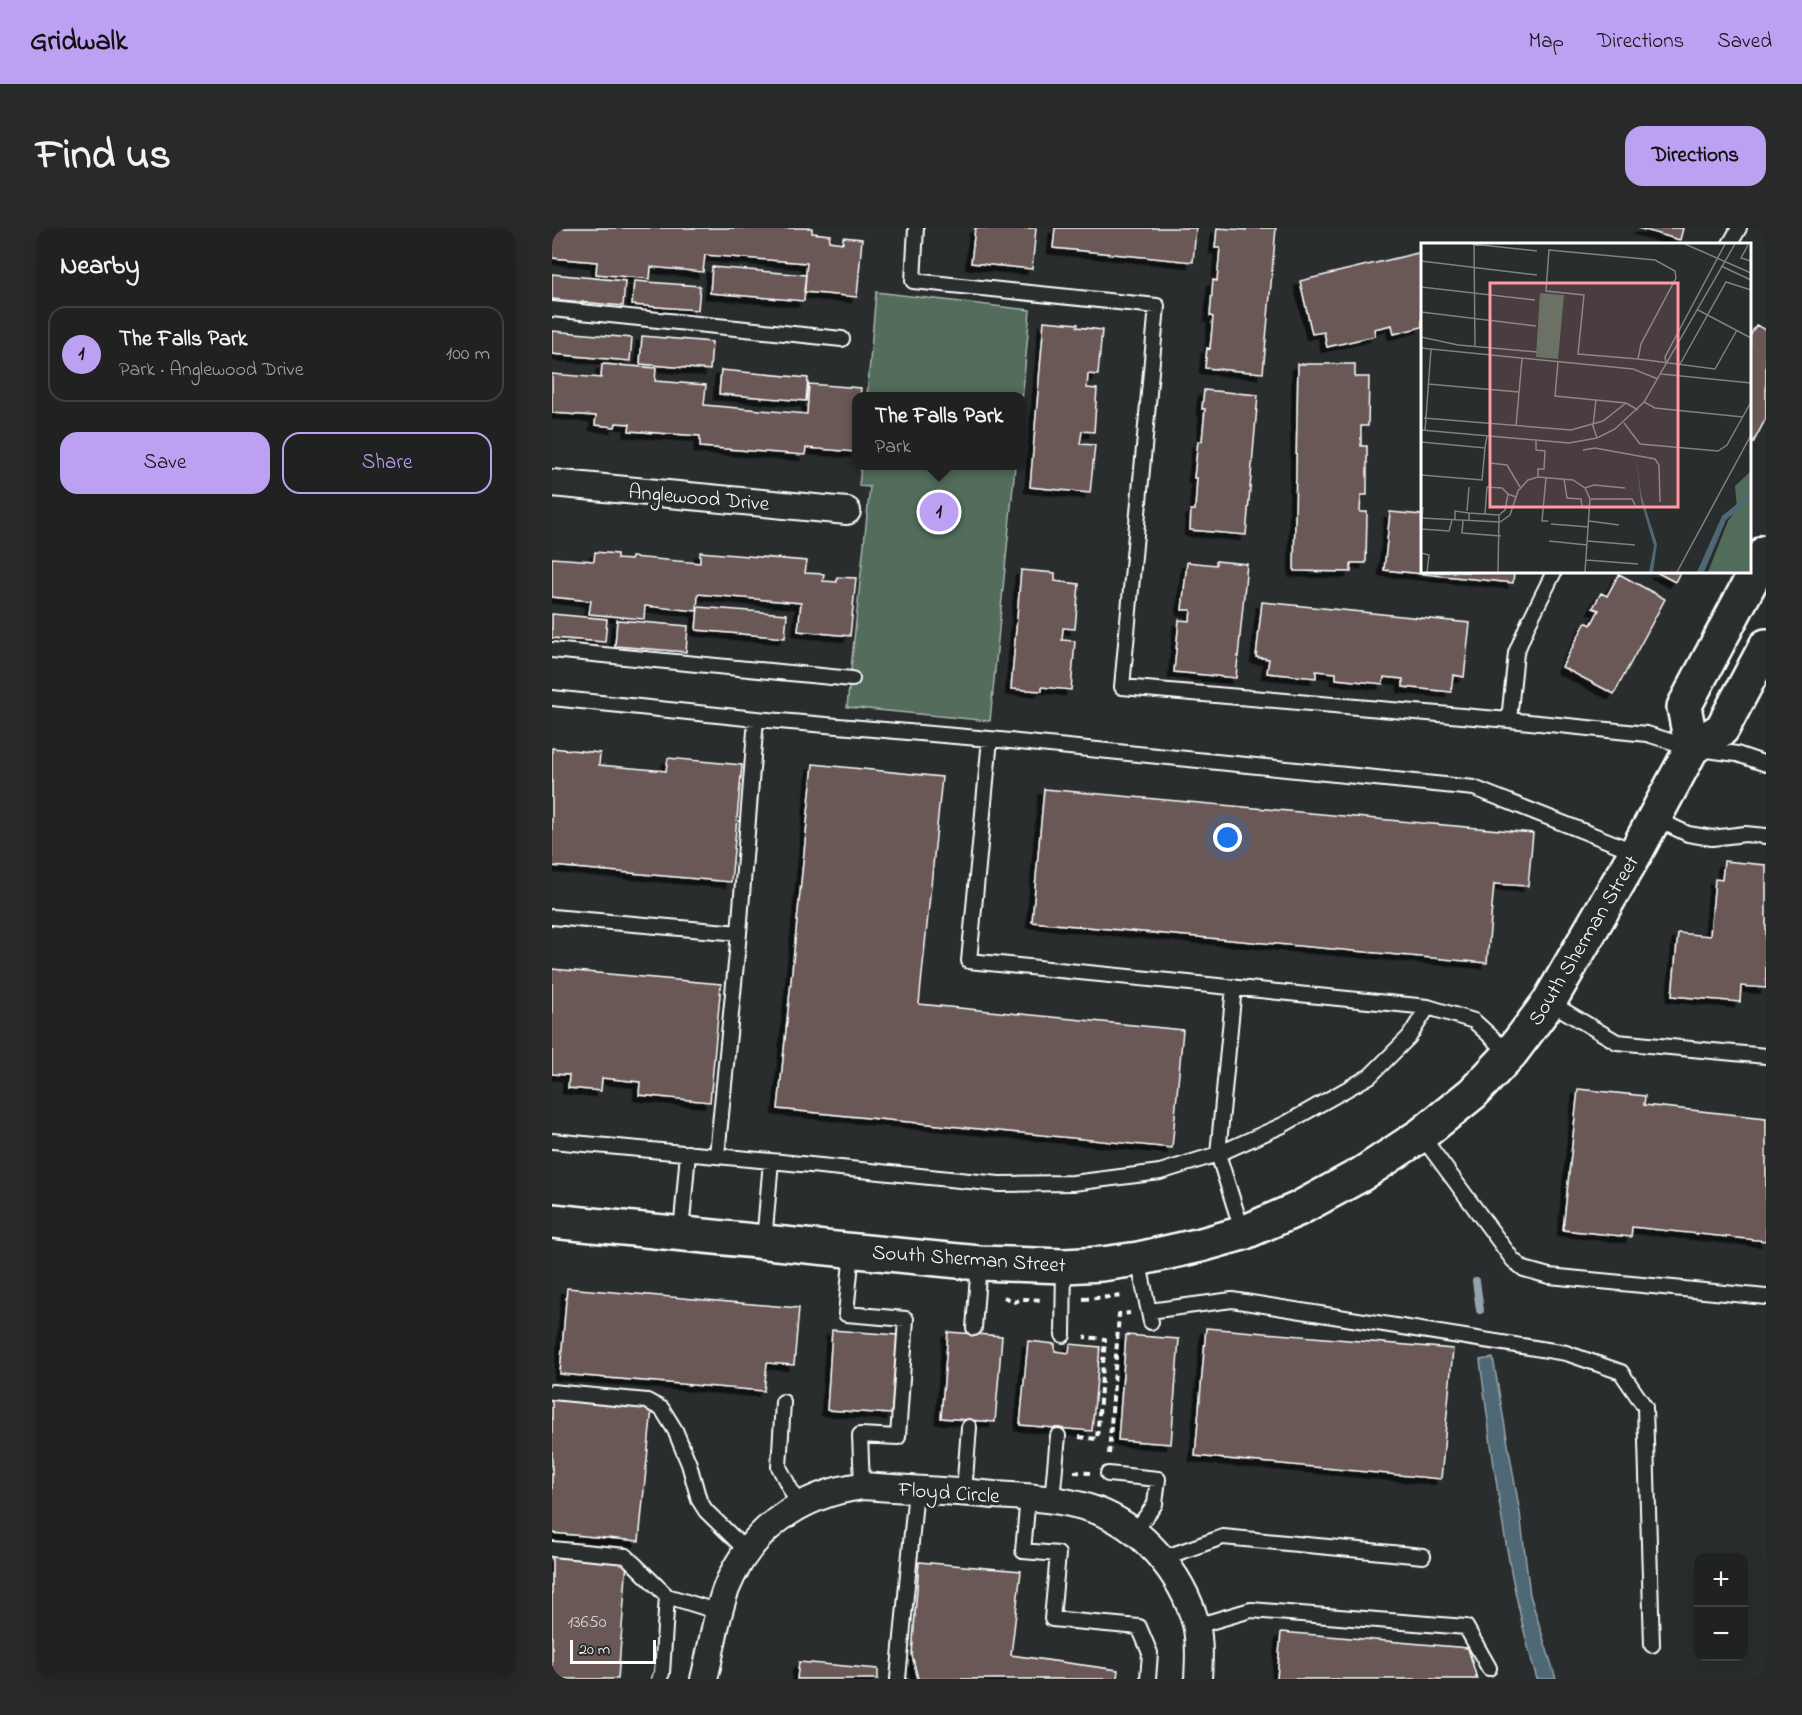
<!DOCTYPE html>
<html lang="en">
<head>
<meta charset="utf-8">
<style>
  :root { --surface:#202222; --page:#282a2a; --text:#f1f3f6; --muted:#a2a4a5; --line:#3d3f40; --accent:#bca0f2 }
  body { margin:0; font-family:"Indie Flower",sans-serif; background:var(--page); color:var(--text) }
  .controls { position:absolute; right:18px; bottom:18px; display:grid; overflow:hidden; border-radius:12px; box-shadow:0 6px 24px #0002 }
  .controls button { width:54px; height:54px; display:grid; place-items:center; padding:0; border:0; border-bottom:2px solid var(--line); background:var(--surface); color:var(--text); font:30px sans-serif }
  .scale { position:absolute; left:18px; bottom:15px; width:86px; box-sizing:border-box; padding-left:6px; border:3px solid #fff; border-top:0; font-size:16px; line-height:21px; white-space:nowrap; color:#fff; -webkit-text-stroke:4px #2a2d2e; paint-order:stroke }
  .you { position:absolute; left:676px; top:610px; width:21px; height:21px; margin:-15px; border:4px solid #fff; border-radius:50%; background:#1a73e8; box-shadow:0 0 0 9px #1a73e833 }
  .badge { display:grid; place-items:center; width:39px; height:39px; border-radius:50%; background:var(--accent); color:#111; font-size:20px; font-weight:700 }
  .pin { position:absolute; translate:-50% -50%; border:3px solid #fff; box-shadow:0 2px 6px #0006 }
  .popup { position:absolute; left:300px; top:164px; width:174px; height:78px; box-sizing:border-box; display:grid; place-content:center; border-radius:12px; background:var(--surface); filter:drop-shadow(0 2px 4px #0005); font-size:20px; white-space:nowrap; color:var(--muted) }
  .popup b { font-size:22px; color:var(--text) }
  .popup::after { content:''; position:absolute; left:50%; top:100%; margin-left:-12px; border:12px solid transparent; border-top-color:var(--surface) }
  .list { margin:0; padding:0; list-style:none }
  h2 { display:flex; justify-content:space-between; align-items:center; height:78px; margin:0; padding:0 24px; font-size:26px }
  h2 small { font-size:20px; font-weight:400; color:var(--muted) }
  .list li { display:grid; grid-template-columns:39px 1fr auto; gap:18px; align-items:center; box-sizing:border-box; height:96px; margin:0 12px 12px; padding:0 12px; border:2px solid var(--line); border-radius:18px }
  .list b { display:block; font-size:22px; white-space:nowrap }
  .list p { margin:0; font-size:20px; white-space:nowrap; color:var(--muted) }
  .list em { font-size:20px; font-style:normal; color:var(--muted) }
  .actions { display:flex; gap:12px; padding:18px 24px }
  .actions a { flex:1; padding:14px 0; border:2px solid var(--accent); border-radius:18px; text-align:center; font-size:21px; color:var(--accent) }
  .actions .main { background:var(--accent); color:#111 }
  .map { position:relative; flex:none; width:1214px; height:1451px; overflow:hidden; border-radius:18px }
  header { display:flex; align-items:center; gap:36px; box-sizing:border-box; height:84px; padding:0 30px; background:var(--accent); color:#111 }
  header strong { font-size:28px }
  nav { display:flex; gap:33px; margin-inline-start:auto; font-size:21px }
  .intro { display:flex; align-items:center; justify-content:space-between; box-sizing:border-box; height:144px; padding:0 36px }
  h1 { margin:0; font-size:42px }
  .button { padding:15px 27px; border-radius:18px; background:var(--accent); color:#111; font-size:21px; font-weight:700 }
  main { display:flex; gap:36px; padding:0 36px }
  aside { flex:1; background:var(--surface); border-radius:18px; box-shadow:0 6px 24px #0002 }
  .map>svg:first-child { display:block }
</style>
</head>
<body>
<header>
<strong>Gridwalk</strong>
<nav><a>Map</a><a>Directions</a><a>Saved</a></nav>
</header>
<div class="intro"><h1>Find us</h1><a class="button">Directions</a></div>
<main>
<aside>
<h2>Nearby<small></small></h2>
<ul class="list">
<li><span class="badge">1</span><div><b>The Falls Park</b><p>Park · Anglewood Drive</p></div><em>100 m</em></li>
</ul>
<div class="actions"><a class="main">Save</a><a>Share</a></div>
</aside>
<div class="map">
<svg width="1214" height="1451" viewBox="0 0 1214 1451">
  <defs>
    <filter id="shadow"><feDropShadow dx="-5.5" dy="5.5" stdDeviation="0" flood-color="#0009"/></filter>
  </defs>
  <rect width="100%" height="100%" fill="#2a2d2e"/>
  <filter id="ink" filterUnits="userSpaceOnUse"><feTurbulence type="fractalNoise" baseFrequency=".0167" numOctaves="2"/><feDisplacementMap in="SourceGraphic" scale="12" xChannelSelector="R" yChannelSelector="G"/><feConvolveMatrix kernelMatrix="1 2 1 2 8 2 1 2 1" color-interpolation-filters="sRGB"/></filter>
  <g filter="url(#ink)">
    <!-- green -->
    <path fill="#526c5b" stroke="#a8b6ad" stroke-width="1.5" d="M324,64L478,82L470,173V168H315Z
      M309,238H463L438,493L295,479L318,259L307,258Z"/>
    <!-- water -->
    <path fill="#4f6874" stroke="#95a4ac" stroke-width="1.5" d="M941,1130L968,1285L978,1367L1004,1451H985C954,1347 942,1239 928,1132Z"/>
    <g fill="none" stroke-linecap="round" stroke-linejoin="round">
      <!-- stream -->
      <path stroke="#95a4ac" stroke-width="8" d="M924,1053L928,1082"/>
    </g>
    <!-- building -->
    <path fill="#6a5857" stroke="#fff" stroke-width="1.5" filter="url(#shadow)" d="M0,0H260V5L278,7L277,13L291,15V9L310,11L305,69L252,64L255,35L153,27L151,44L99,39L98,51L44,46L45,34L0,30Z
      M423,0H484L480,41L419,35Z
      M503,0H644L641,34L501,20Z
      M665,0L694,2V0H724L711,145L653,140L655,120L658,121L661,89L658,88L661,52L665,53L668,20H663Z
      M1086,0H1131L1128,12Z
      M870,24V99L842,106L840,97L822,101L823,108L775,119L772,104L760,106L748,53Z
      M160,39L254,47L252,73L158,65Z
      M0,46L73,53L71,78L0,71Z
      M82,53L148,58L146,82L80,77Z
      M492,93L526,96L525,99L550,102L546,147L536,146L535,160L545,161L542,204L530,203L528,216L543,217L538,265L478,259Z
      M1204,97L1214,102V190L1201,215L1198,214V108Z
      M0,103L80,110L78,133L0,126Z
      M90,108L160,114L158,142L88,136Z
      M50,136L104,140L103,153L154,157L152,177L255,186L257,156L309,160L308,168H304V224L254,220L253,227L148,219V208L77,203L78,196L64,195L63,199L43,197L44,188L0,185V146L49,150Z
      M746,136H803V149H817L816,198H809V218H815V267H809L808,284H815L814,335H799V344L742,343Z
      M169,142L256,150L254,173L167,166Z
      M652,162L706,167L694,307L638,302L639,282H643L645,250H642L646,213H650L653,181H650Z
      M838,284L870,287V344H962L961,355L832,342Z
      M43,324L65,326V331L79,332L80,329L148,335V324L255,333L253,345L272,346L271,353L285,354V349L304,350L298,408L246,403L249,375L146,366L145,383L93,378L92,391L37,386L39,373L0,369V330L42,333Z
      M664,333L695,336L684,450L622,444L627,392L638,393L639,382H630L635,334L664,337Z
      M469,342L503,345V353L527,356L523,401L511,400L510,412L523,413L519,462L490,459V463L459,461Z
      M1104,344H1128L1123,354Z
      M1067,346L1113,371L1062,466L1010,439L1034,394L1039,397L1047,382L1041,380L1049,365L1055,368Z
      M710,374L918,395L912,449L901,447L899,464L851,459V451L832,449L831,456L784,451V445L764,443V450L715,445L717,431L704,429Z
      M146,379L235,386L233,410L144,402Z
      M0,386L55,391L53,414L0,410Z
      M65,392L136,398L134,424L63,418Z
      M0,520L48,525L47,537L114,543L116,530L190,537L179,654L0,638Z
      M261,536L390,549L367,776L631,802L620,920L226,881Z
      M492,561L981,605L976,658L942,656L935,735L480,694Z
      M1172,633L1214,637V760L1189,758L1188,774L1120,768L1126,705L1158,708L1163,651L1170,652Z
      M0,741L169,756L158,874L87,867L88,854L50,850L49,863L16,860L17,847L0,846Z
      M1026,861L1093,868L1092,877L1214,890V1013L1080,999L1079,1009L1011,1002Z
      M15,1060L247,1080L242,1137L215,1135L212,1163L8,1146Z
      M654,1100L901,1121L889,1251L643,1228Z
      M280,1102L345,1107L340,1186L275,1182Z
      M396,1104L450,1108L443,1194L389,1190Z
      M574,1107L627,1111L619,1216L566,1212Z
      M476,1113L503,1116V1123L517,1125L518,1116L548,1119L540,1203L468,1197Z
      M0,1171L100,1180L87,1313L0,1305Z
      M0,1329L75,1334L66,1451H0Z
      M367,1334L469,1343L459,1427L566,1442L565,1451H366L360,1427Z
      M729,1404L916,1420L925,1451H725Z
      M247,1434L326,1441V1451H245Z"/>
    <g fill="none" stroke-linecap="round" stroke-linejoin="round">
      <!-- lane casing -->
      <g stroke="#fff" stroke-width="18">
        <path id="lane" d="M364,0L361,53L605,78L570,459L957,492L964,425L976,396L1002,344
          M1178,16L1187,0
          M0,81L290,111
          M0,422L300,451
          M0,470L204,491L438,511L922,560L1084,624
          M957,492L1095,506L1140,520L1185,526L1214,536
          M438,511L417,733L876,779L922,793L958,826
          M1102,590L1136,606L1160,610L1193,606L1214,608
          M0,689L187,705
          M682,759L666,926L691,1005
          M997,774L1065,814L1214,828
          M869,907L961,1032L972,1041L997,1048L1214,1069
          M0,913L219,933L447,956L521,955L608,944L666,926L731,897L818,848L857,809L876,779
          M165,927L187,705L204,491
          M129,1005L136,925
          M212,1014L219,933
          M300,1023L294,1086L354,1091L346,1209L308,1207L310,1258
          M586,1031L599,1094
          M597,1083L680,1072L1014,1125L1069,1144L1093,1179L1100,1417
          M422,1100L427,1035
          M511,1107L512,1038
          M0,1164L95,1173L110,1181L123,1202L137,1236L147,1272L154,1283L195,1323
          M231,1174L227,1239L247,1278
          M556,1246L606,1251L603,1276L582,1305
          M412,1264L417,1199
          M476,1269L471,1323L506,1326L500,1391L587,1399L598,1425L596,1451
          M500,1272L506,1208
          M0,1321L74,1328L115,1368
          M611,1330L671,1309L871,1328
          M644,1398L699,1382L914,1399L937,1440
          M107,1451L110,1445L115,1368L167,1384
          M346,1451L364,1262"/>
      </g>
      <!-- street casing -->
      <g stroke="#fff" stroke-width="30">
        <path id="street" d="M0,255L295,283
          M152,1451C160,1421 163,1390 174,1361C197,1303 248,1266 310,1258C354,1261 398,1263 442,1267C474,1269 506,1270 537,1280C589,1296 630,1345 644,1396C648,1414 647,1433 646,1451"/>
      </g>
      <!-- secondary casing -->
      <g stroke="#fff" stroke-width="38">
        <path id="secondary" d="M1140,520L1132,479L1214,324
          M0,993L427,1035L512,1038L550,1036L586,1031L649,1017L691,1005L746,981L810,946L869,907L921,865L958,826L997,774L1084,624L1140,520L1170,501L1214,418"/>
      </g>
      <!-- path -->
      <path stroke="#fff" stroke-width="4" stroke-dasharray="6 4.5" stroke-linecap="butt" d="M452,1069L463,1074L469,1071L491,1072
        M531,1071L572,1068
        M527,1209L545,1211L553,1111L532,1109
        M557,1226L567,1086L578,1085
        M522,1244L538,1245"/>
      <!-- lane -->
      <use href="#lane" stroke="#2a2d2e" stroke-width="14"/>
      <!-- street -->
      <use href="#street" stroke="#2a2d2e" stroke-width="26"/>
      <!-- secondary -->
      <use href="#secondary" stroke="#2a2d2e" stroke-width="33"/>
    </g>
  </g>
  <g text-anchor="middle" stroke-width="6" stroke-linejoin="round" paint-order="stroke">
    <!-- number labels -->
    <g font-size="18" fill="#dad5d5">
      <text x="35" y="1399">13650</text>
    </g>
    <!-- street labels -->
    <g font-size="21" fill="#fff" stroke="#2a2d2e">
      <text transform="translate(147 269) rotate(5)" y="7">Anglewood Drive</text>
      <text transform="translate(1031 712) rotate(-59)" y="7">South Sherman Street</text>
      <text transform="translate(417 1030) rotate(4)" y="7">South Sherman Street</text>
      <text transform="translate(397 1264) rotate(4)" y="7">Floyd Circle</text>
    </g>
  </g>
  <!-- overview -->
  <g transform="translate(869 15)">
    <rect width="330" height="330" fill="#2a2d2e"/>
    <path d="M119,50L143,52L137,116L115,114ZM330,228V329H287L307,278L316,266L314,243Z" fill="#526c5b"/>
    <path d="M215,214L220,251L236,301L232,329H228L233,303L220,258ZM330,250V256L305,277L283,329H276L301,273Z" fill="#4f6874"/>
    <path fill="none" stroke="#7f8182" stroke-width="1.5" d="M51,1L116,8M53,1L54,103M264,1L330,30M327,2L320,15L330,18M128,7L234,17L254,28L255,35L220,101L217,116L157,111L163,52L125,48ZM0,18L116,32M300,23L330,37M0,44L114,57M277,67L330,95M0,69L115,83M0,94L37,102L116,109M0,105L212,126L237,136M217,116L294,126L316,87M137,119L134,153L205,160L217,167M245,120L244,114L304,1M258,123L305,39L330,47M240,131L330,140M7,141L98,149M175,157L172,183L176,195M223,159L234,165L322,174M3,175L150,187L182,178L205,160M203,180L219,201L297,208L306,202L330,159M95,183L101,116M0,187L148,200L176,195L194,186L223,159L314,1M4,188L10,106M115,198V207L124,208L123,226H117V234M0,199L64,205L66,193M162,207L174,205L234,216L238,222L239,259M69,220L86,222L99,244M0,232L61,237L64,205M125,235L121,278H127M143,236L146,255L160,256L161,264L169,265M164,245L173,242L204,245M169,256H211L214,262M46,268L48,244M64,271L66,244L81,245L87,251M0,275L79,279L89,272L97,248L107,237L117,234L152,237L164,245L169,256L164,329M34,277V268L48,270M42,278L41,290L80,293M48,278V270L78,272M168,278L198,282M130,281L168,284M0,286L28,288L31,277M0,290L2,264M128,298L166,302M167,298L214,302M0,310L8,312L6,329M165,317L217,321M77,329L78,272L84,267L87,251L95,254M256,329L330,192"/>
    <path fill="#ff9aa2" fill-opacity="0.15" stroke="#ff9aa2" stroke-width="3" d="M69,40H257V264H69Z"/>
    <rect width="330" height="330" fill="none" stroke="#fff" stroke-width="3"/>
  </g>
</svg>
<div class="controls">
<button>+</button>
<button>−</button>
</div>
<div class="scale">20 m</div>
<div class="you"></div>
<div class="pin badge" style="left:387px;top:284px">1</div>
<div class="popup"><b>The Falls Park</b>Park</div>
</div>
</main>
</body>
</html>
